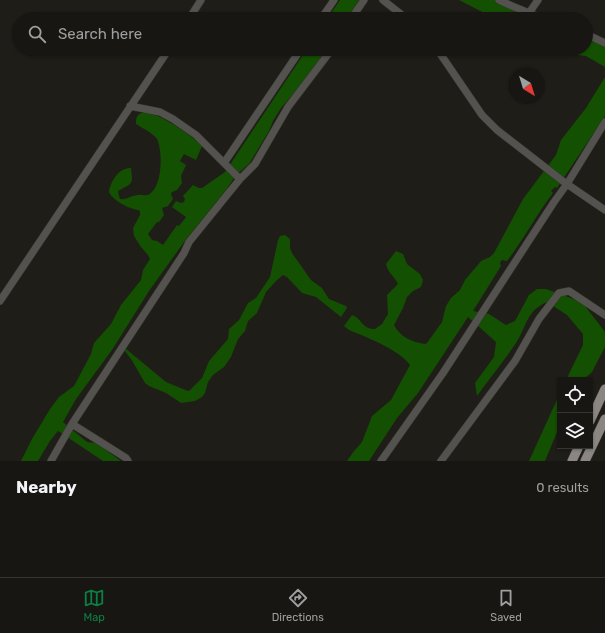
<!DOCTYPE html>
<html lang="en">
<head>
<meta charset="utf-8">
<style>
  :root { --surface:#171612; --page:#201f1b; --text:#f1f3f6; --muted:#9e9f9f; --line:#363532; --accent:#0b8043 }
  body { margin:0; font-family:Rubik,sans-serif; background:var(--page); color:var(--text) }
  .controls { position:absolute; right:12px; bottom:12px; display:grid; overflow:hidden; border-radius:0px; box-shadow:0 1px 3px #0004 }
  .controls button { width:36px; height:36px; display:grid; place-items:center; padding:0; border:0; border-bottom:1px solid var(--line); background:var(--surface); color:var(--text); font:20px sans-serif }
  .compass { position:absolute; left:509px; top:68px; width:36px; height:36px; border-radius:50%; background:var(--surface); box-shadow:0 1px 3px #0004; rotate:142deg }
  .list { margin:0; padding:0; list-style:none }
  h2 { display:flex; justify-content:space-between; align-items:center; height:52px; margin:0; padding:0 16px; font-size:17px }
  h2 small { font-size:13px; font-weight:400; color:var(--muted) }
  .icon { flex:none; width:22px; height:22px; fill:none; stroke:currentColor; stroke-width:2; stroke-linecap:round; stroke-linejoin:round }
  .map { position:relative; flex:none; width:605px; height:461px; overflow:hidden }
  .search { position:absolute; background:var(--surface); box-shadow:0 1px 3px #0004; left:12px; right:12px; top:12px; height:44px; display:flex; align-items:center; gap:10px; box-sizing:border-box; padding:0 14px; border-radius:22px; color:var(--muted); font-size:15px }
  .sheet { height:116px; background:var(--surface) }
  nav { display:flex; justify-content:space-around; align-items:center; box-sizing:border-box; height:56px; border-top:1px solid var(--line); background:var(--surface); font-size:11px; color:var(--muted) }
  nav a { display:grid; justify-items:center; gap:2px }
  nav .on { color:var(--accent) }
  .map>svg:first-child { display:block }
</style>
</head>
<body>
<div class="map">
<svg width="605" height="461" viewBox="0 0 605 461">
  <rect width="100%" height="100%" fill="#1f1d18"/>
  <!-- water -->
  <path fill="#135001" d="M340,0H359L347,19H327Z
    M459,0H496L535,19H496Z
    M586,35L605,44V67L586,56L571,54L562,49H586Z
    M307,49H328L296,91L281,108L273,121L269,131L249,164L236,175L226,190L187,238L149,291L112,350L76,399L63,422L87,442L96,443L121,461H103L58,431L50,441L38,461H21L32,439L50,409L59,397L74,386L91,354L94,343L111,324L121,305L141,280L143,270L150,259L148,255L141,247L134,236L133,228L140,215V212L139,210C131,210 112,200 109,192C110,182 119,167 131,168C133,185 133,183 118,191L119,196L120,199C127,200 132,195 138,195C143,194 147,197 151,193C162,184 163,152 157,139C153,133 142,128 136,124C134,92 195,138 202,146L196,160L184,154L180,161L186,165L181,176L182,183L177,190L172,192L171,194L173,199L168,206L162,208L164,215L159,222H157L148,234L152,240L157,241L163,245L177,225L179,226L186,217L172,207L176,201L181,203L184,202L185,199L183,196L193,185L199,188H202L225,172Z
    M605,77V116L557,188L555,187L551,191L553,193C536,215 524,239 507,261L502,260L500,263L501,266L473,311L489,314L506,325L515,321L529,295L537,289H546L582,302L605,332V347L592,372L583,380H566L583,345V334L567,315L547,302C526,311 527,326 516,343C504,361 490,378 477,396L475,383L494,357L496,342L468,317L418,393L397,418L369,461H347L354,451L362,442L372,416L391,400L410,365C400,350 366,337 349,330L344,326L352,315C362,318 361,329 375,329L382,324L388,314L387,295L398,284C395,277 388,273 386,264L396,251L403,254L407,264L420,274L423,280L421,287L413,291L407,297L403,308L394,325C400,337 412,342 425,344L427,343L442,322L446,306L451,298L460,290L465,280L481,261L490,257L494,253L523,199L556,155L561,140L586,108Z
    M285,235L290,239V248L292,253L311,280L322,288L329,299L346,306L347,308L341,317L316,297L302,293L287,277L283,275L276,281L266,292L257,313L248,321L245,331L238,339L231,357L224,367L213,375L208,382L205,393L202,397L195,401L181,403L166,393L149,386L145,383L131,359L124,350L125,348L166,382L188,391L190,390L202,378L209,361L228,339L229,329L239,320L248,303L256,298L270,277L278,240L280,236Z
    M560,393V425L545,461H529Z"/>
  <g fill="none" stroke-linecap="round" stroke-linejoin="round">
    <!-- minor casing -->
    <g stroke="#393732" stroke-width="8">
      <path id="minor" d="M383,0L407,19
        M499,0L512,6L544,19
        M529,13L538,0
        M189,19L201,0
        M321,19L334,0
        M351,19L364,0
        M586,34L605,43
        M437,49L482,115L497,130L564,182L605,210
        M130,106L160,112L173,119L196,135L240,179
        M224,163L301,49
        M0,301L169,49
        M72,424L126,458L128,461
        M51,461L72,424L184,253L189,242L240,179L255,164L288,107L332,49
        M381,461L443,373L554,202L567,184L605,122
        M441,461L515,361L539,319L559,293L569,291L605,315"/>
    </g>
    <!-- major casing -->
    <g stroke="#393732" stroke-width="10">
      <path id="major" d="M590,421L605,389
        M572,461L579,446
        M585,461L605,419"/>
    </g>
    <!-- minor -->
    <use href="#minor" stroke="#54524f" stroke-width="7"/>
    <!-- major -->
    <use href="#major" stroke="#8b8681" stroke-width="9"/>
  </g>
</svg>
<div class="controls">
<button><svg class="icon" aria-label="locate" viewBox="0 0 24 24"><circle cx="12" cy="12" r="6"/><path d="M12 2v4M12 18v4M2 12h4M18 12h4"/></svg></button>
<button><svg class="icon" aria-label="layers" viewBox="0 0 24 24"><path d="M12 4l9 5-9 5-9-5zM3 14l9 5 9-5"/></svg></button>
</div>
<svg class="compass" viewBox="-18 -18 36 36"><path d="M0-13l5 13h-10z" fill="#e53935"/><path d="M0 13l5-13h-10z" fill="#9e9f9f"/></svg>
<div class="search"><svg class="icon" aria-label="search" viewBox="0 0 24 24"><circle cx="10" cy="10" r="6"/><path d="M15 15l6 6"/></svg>Search here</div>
</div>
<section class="sheet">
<h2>Nearby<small>0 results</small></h2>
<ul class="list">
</ul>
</section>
<nav>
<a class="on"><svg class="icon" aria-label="map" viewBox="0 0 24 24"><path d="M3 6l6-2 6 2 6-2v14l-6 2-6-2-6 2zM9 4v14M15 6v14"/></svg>Map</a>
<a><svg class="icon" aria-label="directions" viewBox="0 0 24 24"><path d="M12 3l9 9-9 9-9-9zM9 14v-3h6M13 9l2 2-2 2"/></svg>Directions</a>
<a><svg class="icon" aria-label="saved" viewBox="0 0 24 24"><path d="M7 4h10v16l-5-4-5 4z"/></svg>Saved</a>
</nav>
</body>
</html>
